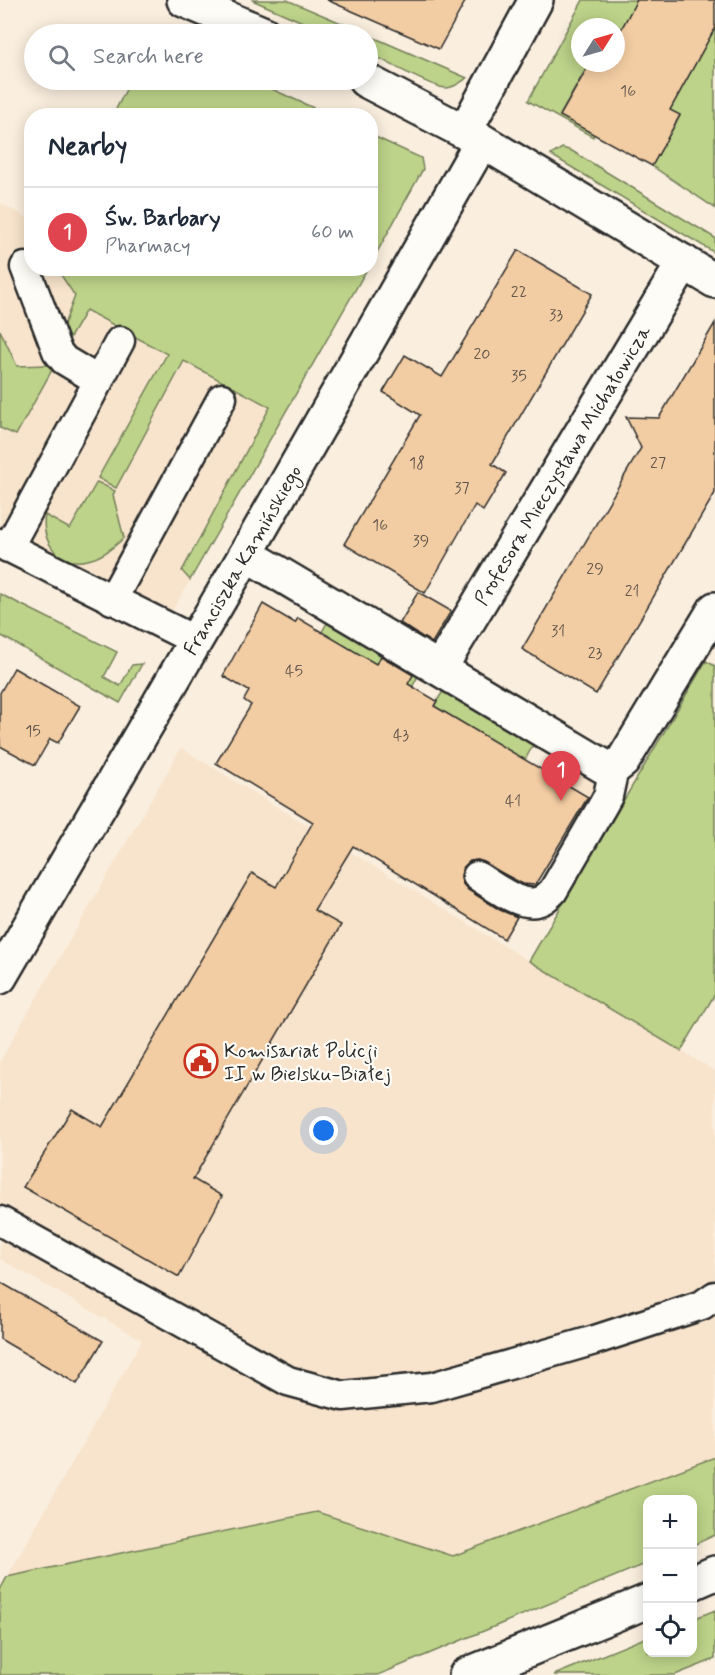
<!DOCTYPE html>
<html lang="en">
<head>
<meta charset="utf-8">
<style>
  :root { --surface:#fff; --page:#f6f6f7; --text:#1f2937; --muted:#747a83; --line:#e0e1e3; --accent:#0b8043 }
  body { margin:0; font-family:Mynerve,sans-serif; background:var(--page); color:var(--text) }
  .controls { position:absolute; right:18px; bottom:18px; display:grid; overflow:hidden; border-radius:12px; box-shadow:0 3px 15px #0003 }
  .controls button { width:54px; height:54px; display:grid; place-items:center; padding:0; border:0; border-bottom:2px solid var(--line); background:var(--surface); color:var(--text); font:30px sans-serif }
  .compass { position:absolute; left:571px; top:18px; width:54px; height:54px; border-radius:50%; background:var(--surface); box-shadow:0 3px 15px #0003; rotate:53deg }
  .you { position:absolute; left:324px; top:1131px; width:21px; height:21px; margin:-15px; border:4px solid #fff; border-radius:50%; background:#1a73e8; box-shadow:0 0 0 9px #1a73e833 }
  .badge { display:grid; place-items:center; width:39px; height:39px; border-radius:50%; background:var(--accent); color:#fff; font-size:20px; font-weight:700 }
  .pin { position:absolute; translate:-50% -50px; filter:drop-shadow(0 2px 3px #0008) }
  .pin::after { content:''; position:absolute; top:32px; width:21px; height:18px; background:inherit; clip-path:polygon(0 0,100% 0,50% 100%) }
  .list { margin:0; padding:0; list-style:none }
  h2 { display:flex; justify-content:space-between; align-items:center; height:78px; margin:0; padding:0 24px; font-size:26px }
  h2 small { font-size:20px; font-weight:400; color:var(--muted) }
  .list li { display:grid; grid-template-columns:39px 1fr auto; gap:18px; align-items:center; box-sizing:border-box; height:90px; padding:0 24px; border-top:2px solid var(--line) }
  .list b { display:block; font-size:22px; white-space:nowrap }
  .list p { margin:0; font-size:20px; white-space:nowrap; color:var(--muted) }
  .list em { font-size:20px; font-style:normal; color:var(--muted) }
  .icon { flex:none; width:33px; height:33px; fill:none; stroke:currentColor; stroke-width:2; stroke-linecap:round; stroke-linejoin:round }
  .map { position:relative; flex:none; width:715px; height:1675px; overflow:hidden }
  .search { position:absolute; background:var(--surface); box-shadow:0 3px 15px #0003; left:24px; top:24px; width:354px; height:66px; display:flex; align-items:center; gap:15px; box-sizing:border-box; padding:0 21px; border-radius:33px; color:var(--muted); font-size:22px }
  .panel { position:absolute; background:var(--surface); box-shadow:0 3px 15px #0003; left:24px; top:108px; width:354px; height:168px; border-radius:24px }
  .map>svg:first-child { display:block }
</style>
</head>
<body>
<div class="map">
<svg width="715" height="1675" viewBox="0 0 715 1675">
  <rect width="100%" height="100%" fill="#faeede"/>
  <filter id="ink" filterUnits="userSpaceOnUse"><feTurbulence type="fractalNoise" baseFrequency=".0167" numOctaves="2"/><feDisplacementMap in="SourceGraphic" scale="12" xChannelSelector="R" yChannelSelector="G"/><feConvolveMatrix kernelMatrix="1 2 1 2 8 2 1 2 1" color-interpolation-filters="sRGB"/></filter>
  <g filter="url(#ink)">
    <!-- built -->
    <path fill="#f8e4cc" d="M0,203L31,220L32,268L76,269L291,404L156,639L0,558Z
      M181,748L529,961L715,1071V1457L453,1556L317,1512L7,1577L142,1340L0,1259V1061Z
      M558,758L625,797L596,847L528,808Z"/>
    <!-- green -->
    <path fill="#bdd389" stroke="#747f5a" stroke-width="1.5" d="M252,0H287L367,34H330Z
      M583,0H637L616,39V27H580V63H602L599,70L588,65L560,115L594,134L593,137L528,101Z
      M715,28V208L652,166L680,116L670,110Z
      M368,35L467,78C461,82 454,88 446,88C432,88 383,60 368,52Z
      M131,80H252L329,115H113Z
      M371,135L421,158L423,169L371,263Z
      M562,148L572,151L715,238V253L551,155Z
      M57,269H367L190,580L182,571L270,407L184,361L116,488L98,478L167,354L86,310L68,341L62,330L75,296Z
      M0,330L17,366L47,365L53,368L16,435L0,428Z
      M97,482L115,491L113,495L124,538C113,547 103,557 88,560C59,567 40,541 45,515L70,529Z
      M0,594L117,652L104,677L120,686L132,665L142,664L120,703L0,635Z
      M327,623L418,676L410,691L319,637Z
      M706,661L715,666V994L681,1051L529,961Z
      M443,691L534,743L525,760L434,706Z
      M715,1457V1535L693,1545L692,1500H648L647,1563L378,1675H0V1590L7,1577L317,1512L453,1556Z
      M715,1610V1659L675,1675H554L647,1637L648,1652H692L693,1619Z"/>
    <!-- building -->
    <path fill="#f2cca2" stroke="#2b2b2b" stroke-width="1.5" d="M327,0H466L439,49Z
      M637,0H715V28L670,110L680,115L652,166L560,116L589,65L599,70L602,63H616V39Z
      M518,250L592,294L492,464L506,473L483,511L475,505L425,593L344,544L420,415L383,392L405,355L442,377Z
      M715,323V493L596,694L522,649L641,448L626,417L659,418Z
      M418,592L451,611L432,643L400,623Z
      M263,604L295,623L298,618L376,664L381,656L413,675L408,684L437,701L434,706L588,797L535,885L523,884L478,860L470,861L463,868L461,876L462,883L468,890L500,910L517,917L504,939L353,846L314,910L341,925L193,1179L222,1196L179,1277L23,1187L72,1109L102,1127L252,873L276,887L313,822L216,763L251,705L244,700L249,691L223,676Z
      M14,668L80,706L58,743L50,739L35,765L0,746V693Z
      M0,1282L103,1341L77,1384L0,1339Z"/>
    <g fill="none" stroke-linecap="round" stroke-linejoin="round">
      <!-- lane casing -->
      <g stroke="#2b2b2b" stroke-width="33">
        <path id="lane" d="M25,267L57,351L64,360L99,381
          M0,543L196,641
          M8,548L120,341
          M112,600L222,398
          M477,876C494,886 522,910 542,900C546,898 550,894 553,891L603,805L608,796L614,768
          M0,1221L288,1381L343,1396L432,1387L595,1340L702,1305L715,1296"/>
      </g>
      <!-- street casing -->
      <g stroke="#2b2b2b" stroke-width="38">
        <path id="street" d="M465,131L536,0
          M246,554L603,766L614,768L623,761L715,609
          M440,668L684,262
          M0,977L246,554L482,141
          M692,1583L715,1573
          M466,1675L648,1601"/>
      </g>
      <!-- secondary casing -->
      <g stroke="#2b2b2b" stroke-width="38">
        <path id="secondary" d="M184,0L264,34
          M365,80L482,141L715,281"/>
      </g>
      <!-- lane -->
      <use href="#lane" stroke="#fdfcf7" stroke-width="28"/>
      <!-- street -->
      <use href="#street" stroke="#fdfcf7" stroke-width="33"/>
      <!-- secondary -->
      <use href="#secondary" stroke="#fdfcf7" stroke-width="33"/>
    </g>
  </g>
  <!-- icons -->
  <defs>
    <g id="civic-ring" transform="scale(1.725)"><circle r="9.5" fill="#fdfcf7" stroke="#c8321e" stroke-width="1.5"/><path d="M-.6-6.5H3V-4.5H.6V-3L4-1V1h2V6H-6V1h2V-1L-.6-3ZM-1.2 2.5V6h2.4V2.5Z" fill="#c8321e"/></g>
  </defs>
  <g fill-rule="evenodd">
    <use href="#civic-ring" x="201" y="1061"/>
  </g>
  <g text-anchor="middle" stroke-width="4.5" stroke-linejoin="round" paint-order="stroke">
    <!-- number labels -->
    <g font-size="16" fill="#5d5349">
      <text x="628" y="96">16</text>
      <text x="519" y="297">22</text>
      <text x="556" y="320">33</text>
      <text x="482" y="359">20</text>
      <text x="519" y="381">35</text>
      <text x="417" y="468">18</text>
      <text x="658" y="468">27</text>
      <text x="462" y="493">37</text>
      <text x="380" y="530">16</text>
      <text x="421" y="546">39</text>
      <text x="595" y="574">29</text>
      <text x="632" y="596">21</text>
      <text x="558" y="636">31</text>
      <text x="595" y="658">23</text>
      <text x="294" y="676">45</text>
      <text x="33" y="736">15</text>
      <text x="401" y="740">43</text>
      <text x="513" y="806">41</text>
    </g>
    <!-- street labels -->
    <g font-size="20" fill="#2b2b2b" stroke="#fdfcf7">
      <text transform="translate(562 465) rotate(-59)" y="7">Profesora Mieczysława Michałowicza</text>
      <text transform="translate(242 560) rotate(-60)" y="7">Franciszka Kamińskiego</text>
    </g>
    <!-- poi labels -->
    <g font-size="20" fill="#2b2b2b" stroke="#fdfcf7" text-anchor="start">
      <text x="224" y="1057">Komisariat Policji<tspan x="224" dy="23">II w Bielsku-Białej</tspan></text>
    </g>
  </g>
</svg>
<div class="controls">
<button>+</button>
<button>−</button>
<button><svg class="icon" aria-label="locate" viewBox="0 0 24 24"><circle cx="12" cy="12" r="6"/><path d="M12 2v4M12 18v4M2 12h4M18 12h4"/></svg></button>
</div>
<svg class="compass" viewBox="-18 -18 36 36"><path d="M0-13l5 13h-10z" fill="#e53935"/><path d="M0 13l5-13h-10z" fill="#747a83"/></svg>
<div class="you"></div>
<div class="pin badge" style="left:561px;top:801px;background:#e0444e">1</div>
<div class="search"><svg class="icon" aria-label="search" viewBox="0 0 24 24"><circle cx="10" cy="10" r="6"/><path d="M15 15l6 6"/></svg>Search here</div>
<section class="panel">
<h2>Nearby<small></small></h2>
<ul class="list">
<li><span class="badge" style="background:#e0444e">1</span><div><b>Św. Barbary</b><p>Pharmacy</p></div><em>60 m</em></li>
</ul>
</section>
</div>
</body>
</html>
